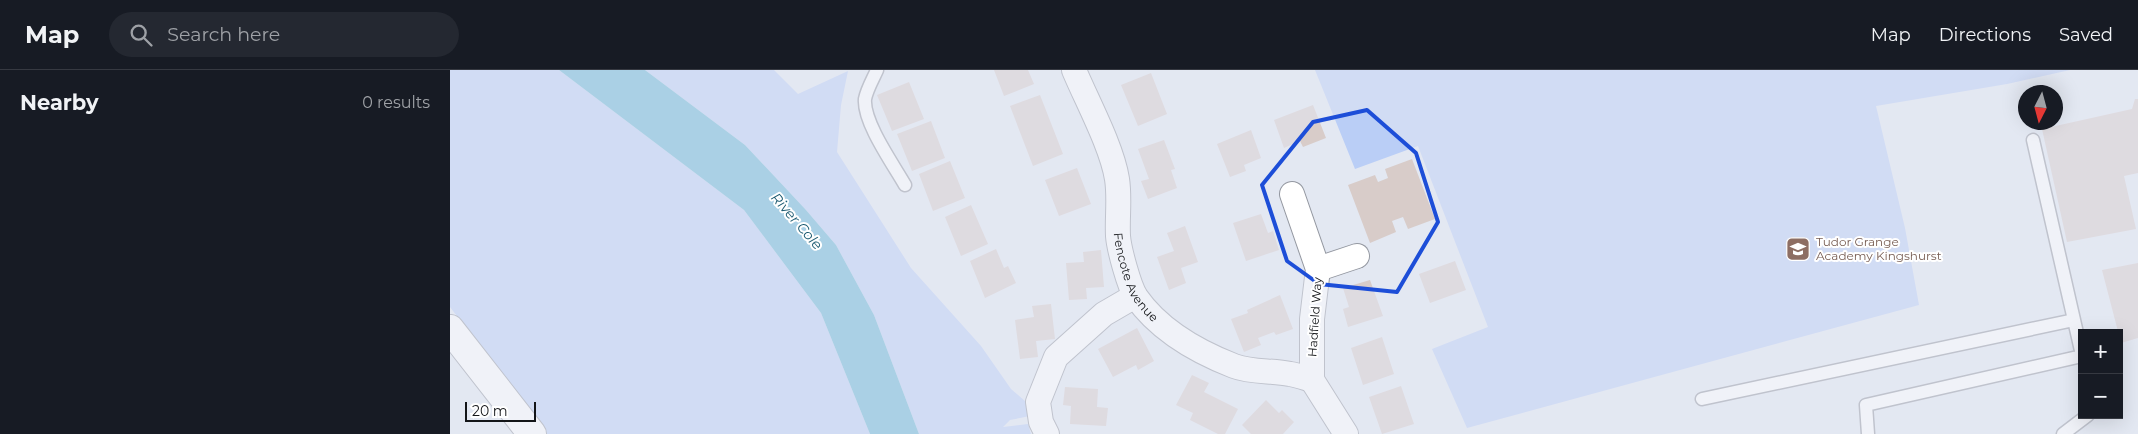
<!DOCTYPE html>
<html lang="en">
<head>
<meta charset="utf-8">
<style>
  :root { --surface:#171b24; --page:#242831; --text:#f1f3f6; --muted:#9ea1a6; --line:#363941 }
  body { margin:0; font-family:Montserrat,sans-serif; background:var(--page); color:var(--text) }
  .controls { position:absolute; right:15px; bottom:15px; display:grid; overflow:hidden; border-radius:0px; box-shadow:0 5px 20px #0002 }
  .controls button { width:45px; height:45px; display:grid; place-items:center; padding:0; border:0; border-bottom:1px solid var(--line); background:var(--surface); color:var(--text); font:25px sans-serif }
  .compass { position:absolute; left:1568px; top:15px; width:45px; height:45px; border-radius:50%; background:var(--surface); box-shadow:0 5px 20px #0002; rotate:186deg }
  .scale { position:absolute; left:15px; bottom:12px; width:71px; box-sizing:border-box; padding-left:5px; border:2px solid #131518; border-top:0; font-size:14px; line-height:18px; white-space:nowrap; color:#131518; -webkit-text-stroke:4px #fff; paint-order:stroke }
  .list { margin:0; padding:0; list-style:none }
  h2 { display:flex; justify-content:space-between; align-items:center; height:65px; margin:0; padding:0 20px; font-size:21px }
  h2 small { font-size:16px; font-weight:400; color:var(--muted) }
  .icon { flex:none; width:28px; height:28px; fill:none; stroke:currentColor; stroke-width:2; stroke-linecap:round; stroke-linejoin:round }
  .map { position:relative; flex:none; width:1688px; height:364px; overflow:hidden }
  header { display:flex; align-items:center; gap:30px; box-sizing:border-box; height:70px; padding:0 25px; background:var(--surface); border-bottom:1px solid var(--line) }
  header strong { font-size:24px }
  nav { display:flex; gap:28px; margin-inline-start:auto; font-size:18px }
  .search { width:350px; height:45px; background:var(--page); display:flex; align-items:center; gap:12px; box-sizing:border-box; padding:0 18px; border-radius:28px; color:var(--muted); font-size:19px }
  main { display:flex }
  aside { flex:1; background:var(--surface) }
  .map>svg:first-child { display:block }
</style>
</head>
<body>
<header>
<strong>Map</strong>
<div class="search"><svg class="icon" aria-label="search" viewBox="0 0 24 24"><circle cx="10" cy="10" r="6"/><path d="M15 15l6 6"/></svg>Search here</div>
<nav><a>Map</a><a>Directions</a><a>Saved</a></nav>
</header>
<main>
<aside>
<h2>Nearby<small>0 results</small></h2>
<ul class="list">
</ul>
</aside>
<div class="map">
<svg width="1688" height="364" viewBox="0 0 1688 364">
  <rect width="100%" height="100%" fill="#e3e8f2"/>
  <!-- green -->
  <path fill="#bacef6" d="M0,0H109L294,140L371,243L420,364H97L0,237Z
    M195,0H324L348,24L398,1L391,35L387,82L461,198L531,276L561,319L590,344L560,350L553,357L578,354L581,364H469L424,245L386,175L356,140L295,75Z
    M865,0H1620L1557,14L1426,36L1455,158L1469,235L1017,358L982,279L1038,257L968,76L905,99Z"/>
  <!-- water -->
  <path fill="#65b4d5" d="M109,0H195L295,75L356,140L386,175L424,245L469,364H420L371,243L294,140Z"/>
  <!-- building -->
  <path fill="#d8ccc9" d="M544,0H578L584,14L554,26Z
    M701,3L717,44L688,56L671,15Z
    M459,12L474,49L442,61L427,25Z
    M590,25L613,84L583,96L560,36Z
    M1685,29H1688V103L1674,106L1686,159L1617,172L1592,59L1682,39Z
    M863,35L876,68L853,77L850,71L834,78L824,50Z
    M481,51L495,88L462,101L447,64Z
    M801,60L811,88L794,95L796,101L780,107L767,74Z
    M714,70L725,99L721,100L727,118L698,129L691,111L699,109L688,79Z
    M962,89L985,149L958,159L953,147L942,151L946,162L920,173L898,115L925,105L928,112L938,108L935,99Z
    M500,91L515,128L483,141L469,104Z
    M627,98L641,134L609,146L595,110Z
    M521,135L538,174L511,186L495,147Z
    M811,144L818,163L823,161L829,180L796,191L783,153Z
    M735,156L748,192L731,198L736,213L719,220L707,187L724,181L717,163Z
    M546,179L554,198L558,196L566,213L535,228L520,191Z
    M651,180L654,217L636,218L637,229L619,230L616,193L634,192L633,182Z
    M1005,191L1016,220L980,233L969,204Z
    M1688,193V268L1671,273L1652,200Z
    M920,210L933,246L898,257L893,239L899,237L893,218Z
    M830,225L843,259L826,265L824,262L808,268L811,275L794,282L781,249L798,243L797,240Z
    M601,234L605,269L586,271L588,287L570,289L565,250L584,247L582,236Z
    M687,258L704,291L688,300L686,295L663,307L648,279Z
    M932,267L944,304L913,315L901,278Z
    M742,305L759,313L754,322L788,339L775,364H768L740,350L743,343L726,335Z
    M951,316L964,354L932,364L919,327Z
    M615,317L648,319L647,337L658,338L656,356L620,354L621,336L613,335Z
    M816,330L829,343L832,340L844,352L833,364H801L792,355Z"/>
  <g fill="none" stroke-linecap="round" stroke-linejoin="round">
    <!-- service casing -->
    <g stroke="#9498a1" stroke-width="15">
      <path id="service" d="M427,0C423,9 417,19 415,29C413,52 443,94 455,115
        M1583,70L1632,285
        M1252,329L1624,250
        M1418,364L1416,335L1632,286
        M1613,364L1638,345"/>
    </g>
    <!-- minor casing -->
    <g stroke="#9498a1" stroke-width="26">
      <g id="minor">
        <path id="s1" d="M624,0C637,31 662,77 667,109C670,128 667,147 668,166C669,179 679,216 686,227C709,260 748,282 784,296C802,303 822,300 840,304C847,305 855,308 862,310"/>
        <path d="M842,124L868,199L862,249V310L896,364"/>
        <path d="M868,199L907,186"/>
        <path d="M597,364L591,352L588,332L606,287L654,244L685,226"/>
      </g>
    </g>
    <!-- tertiary casing -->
    <g stroke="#9498a1" stroke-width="30">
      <path id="tertiary" d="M0,259L82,364"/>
    </g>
    <!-- service -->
    <use href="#service" stroke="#fff" stroke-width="12"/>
    <!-- minor -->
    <use href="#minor" stroke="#fff" stroke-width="24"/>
    <!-- tertiary -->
    <use href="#tertiary" stroke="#fff" stroke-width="28"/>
  </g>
  <!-- marked area -->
  <path d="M0 0H1688V364H0ZM917,40L966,83L988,152L947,222L869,214L837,191L812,115L863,52Z" fill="#e3e8f2" fill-opacity=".55" fill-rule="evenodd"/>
  <path fill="none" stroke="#1d4ed8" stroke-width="4" stroke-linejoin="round" d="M917,40L966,83L988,152L947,222L869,214L837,191L812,115L863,52Z"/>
  <!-- icons -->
  <defs>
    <g id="school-square" transform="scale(1.25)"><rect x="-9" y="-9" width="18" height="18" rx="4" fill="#8d6e63" stroke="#fff"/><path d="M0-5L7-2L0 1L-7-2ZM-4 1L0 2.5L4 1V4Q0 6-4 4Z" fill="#fff"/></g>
  </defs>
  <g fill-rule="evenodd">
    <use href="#school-square" x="1348" y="179"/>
  </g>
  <g text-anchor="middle" stroke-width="4" stroke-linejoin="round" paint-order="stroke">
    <!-- education labels -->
    <g font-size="12" fill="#785e54" stroke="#fff" text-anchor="start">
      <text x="1366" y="176">Tudor Grange<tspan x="1366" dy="14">Academy Kingshurst</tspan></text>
    </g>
    <!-- street labels -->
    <g font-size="12" fill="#131518" stroke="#fff">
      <text dy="4" stroke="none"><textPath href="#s1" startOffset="220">Fencote Avenue</textPath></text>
      <text transform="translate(865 247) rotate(-86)" y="4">Hadfield Way</text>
    </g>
    <!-- water labels -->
    <g font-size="14" font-style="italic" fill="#1a5970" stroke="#fff">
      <text transform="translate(347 151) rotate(49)" y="5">River Cole</text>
    </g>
  </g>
</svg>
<div class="controls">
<button>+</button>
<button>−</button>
</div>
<svg class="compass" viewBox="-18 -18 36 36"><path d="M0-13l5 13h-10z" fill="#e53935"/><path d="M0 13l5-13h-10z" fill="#9ea1a6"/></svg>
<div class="scale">20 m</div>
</div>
</main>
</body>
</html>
